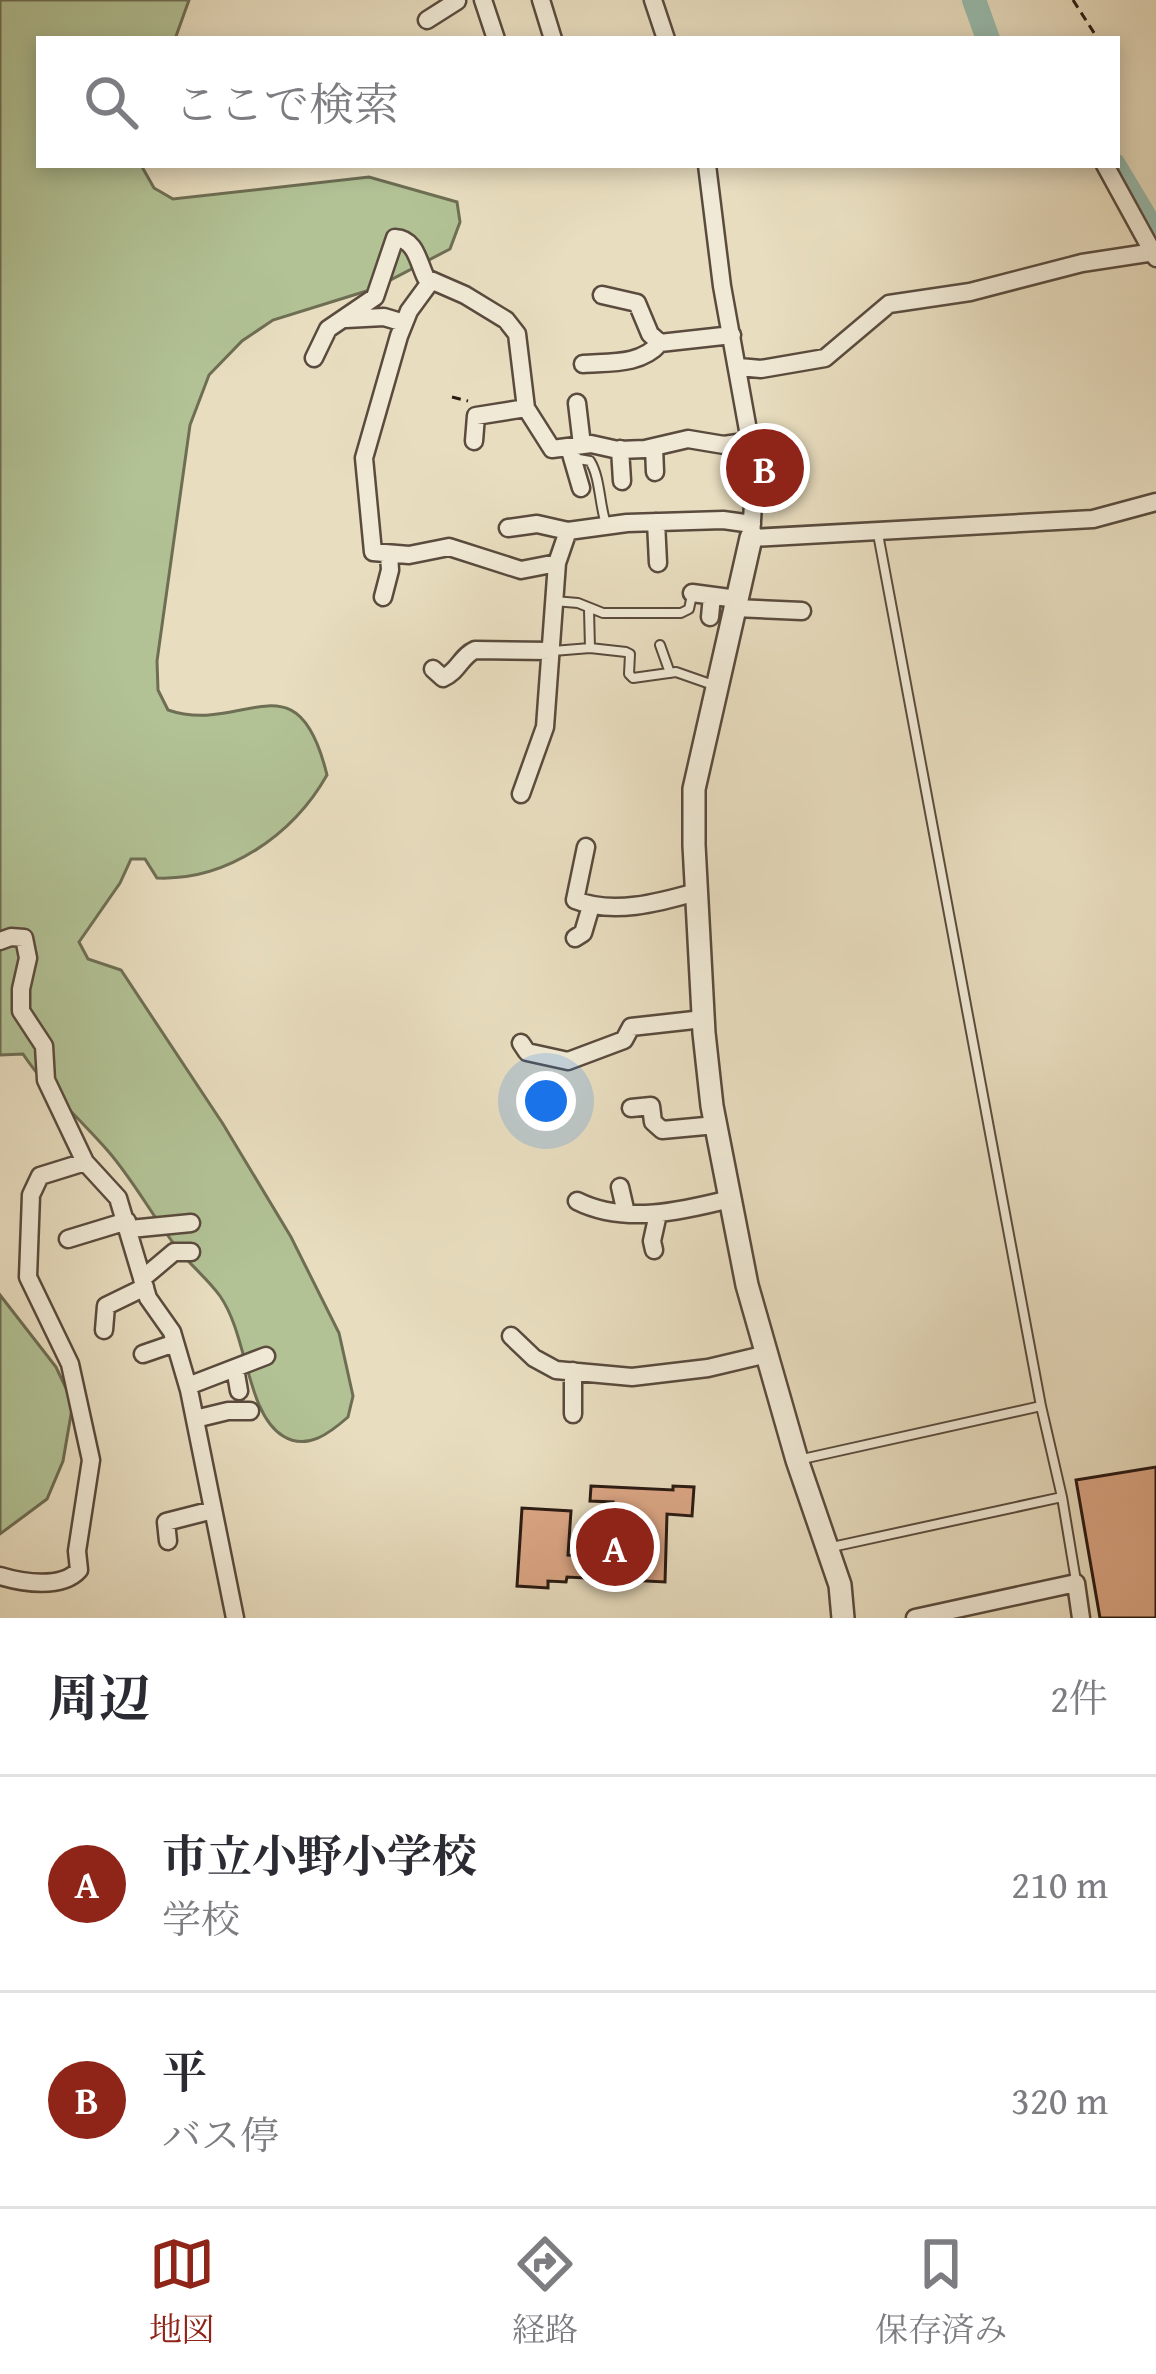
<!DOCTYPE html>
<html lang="ja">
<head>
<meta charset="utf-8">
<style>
  :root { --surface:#fff; --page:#f7f7f7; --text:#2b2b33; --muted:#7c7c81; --line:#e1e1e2; --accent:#8f2418 }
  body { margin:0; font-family:"Gentium Book Plus","Noto Serif JP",serif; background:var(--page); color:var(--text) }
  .you { position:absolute; left:546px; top:1101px; width:42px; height:42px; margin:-30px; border:9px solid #fff; border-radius:50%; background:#1a73e8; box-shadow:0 0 0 18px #1a73e833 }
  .badge { display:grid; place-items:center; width:78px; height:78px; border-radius:50%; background:var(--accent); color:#fff; font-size:39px; font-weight:700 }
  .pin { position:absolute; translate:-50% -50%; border:6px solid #fff; box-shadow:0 3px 12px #0006 }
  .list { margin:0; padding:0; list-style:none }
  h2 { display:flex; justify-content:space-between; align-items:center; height:156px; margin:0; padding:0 48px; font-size:51px }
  h2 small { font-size:39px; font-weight:400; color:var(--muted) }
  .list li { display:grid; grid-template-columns:78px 1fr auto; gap:36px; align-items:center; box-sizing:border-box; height:216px; padding:0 48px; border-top:3px solid var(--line) }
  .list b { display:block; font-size:45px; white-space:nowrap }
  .list p { margin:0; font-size:39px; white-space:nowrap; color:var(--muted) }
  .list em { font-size:39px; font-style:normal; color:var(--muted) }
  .icon { flex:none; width:66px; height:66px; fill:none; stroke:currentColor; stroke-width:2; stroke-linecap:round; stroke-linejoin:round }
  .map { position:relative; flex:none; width:1156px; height:1618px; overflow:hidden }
  .search { position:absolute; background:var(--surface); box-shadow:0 6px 18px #0003; left:36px; right:36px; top:36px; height:132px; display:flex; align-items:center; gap:30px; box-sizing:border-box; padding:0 42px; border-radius:0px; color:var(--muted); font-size:45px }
  .sheet { height:588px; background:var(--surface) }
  nav { display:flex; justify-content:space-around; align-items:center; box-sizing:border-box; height:168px; border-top:3px solid var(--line); background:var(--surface); font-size:33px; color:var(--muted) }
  nav a { display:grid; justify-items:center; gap:6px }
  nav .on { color:var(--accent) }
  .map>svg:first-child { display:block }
</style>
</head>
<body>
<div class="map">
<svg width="1156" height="1618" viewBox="0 0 1156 1618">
  <rect width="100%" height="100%" fill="#e8ddbf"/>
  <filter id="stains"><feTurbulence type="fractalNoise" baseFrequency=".00167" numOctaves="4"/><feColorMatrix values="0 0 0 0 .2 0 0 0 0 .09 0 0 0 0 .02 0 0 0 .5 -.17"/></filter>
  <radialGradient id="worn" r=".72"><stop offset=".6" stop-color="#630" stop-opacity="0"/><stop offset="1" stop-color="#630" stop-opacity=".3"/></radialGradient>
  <!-- green -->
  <path fill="#b2c295" stroke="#6e6e54" stroke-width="3" d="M0,0H189L175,39H39V165H141L154,188L173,199L369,177L457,202L460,222L450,249L373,289L273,320L242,341L209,375L190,425L157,661L158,690L168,710C243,736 297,652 327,775C293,835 227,881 157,878L145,859H131L120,883L79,942L88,959L121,970L223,1124L291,1237L339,1333L353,1396L348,1417C330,1433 307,1451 283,1436C246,1413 248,1336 220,1296C208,1279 190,1265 177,1248C153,1217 134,1181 108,1151C79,1118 47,1090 23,1054L0,1055Z
    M0,1295L56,1367L73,1403L63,1461L47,1499L0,1534Z"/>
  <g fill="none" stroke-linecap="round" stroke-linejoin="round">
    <!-- river -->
    <path stroke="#98bcae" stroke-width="24" d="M974,0L988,39
      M1114,165L1156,235"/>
  </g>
  <!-- building -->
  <path fill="#dba685" stroke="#2a1a13" stroke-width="3" d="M1156,1467V1618H1100L1076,1480Z
    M591,1486L673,1490V1486L694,1487L692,1516L667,1514L665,1582L567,1577L566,1582L548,1581V1588L517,1586L522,1508L571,1511L568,1555L631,1558L633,1510L612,1509L613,1502L590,1501Z"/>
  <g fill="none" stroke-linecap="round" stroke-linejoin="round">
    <!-- service casing -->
    <g stroke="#5a4b3e" stroke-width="12">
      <path id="service" d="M573,458L590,461C601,479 599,506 607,527
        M554,601L578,603L603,613H681L689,609L692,595
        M589,610L590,648
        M660,645L670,673
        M553,651L590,648L626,652L630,654L629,674L633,678L676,672L716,686
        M1041,1406L1062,1497
        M798,1460L1041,1406L878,534
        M832,1547L1062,1497L1076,1581"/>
    </g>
    <!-- minor casing -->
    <g stroke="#5a4b3e" stroke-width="21">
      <path id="minor" d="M483,0L496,39
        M541,0L553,39
        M653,0L666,39
        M427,20L457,1
        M707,165L722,286L755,469L751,538L1093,519L1156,502
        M1105,165L1156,258
        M431,281L409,311L399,336L364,458L373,552L409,555L449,547L521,570L557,563L568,531L627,523L723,520L752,524
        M602,295L637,303L650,334L660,343
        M346,319L384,317L404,323
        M314,358L328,329L375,297L395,238C416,239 418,262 426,278L465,295L506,320L517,334L526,408L552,449L591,444L618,450L645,449L688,439L724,445L751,441
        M583,364C611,362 641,365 660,343L732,335
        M739,367L761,369L825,358L889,304L970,292L1082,263L1154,252
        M577,403L582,445
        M474,441L476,416L526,408
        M569,447L581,488
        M654,447L655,472
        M620,449L622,481
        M656,522L658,563
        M508,528L537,524L568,531
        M692,593L737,599
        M383,597L390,570L389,554
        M735,608L802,611
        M710,617L712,596
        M433,669L443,678C458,672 461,656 475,650L551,651
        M521,794L545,727L557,563
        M586,847L575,900C613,915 658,903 696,892
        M575,938L583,933L591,906
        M0,941L11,937L24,938L28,958L21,989V1011L44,1046L46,1080L85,1162L118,1198L148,1298L172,1332L189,1390L235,1618
        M521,1043L527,1052L568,1061L624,1040L631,1027L703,1019
        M631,1108L651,1106L653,1122L662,1130L716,1125
        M620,1187L626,1213
        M577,1201C625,1225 682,1211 730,1199
        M130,1229L191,1223
        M68,1239L127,1221
        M654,1250L652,1241L658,1214
        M142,1279L174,1252H191
        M104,1330L106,1306L145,1287
        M511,1336L534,1358L556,1370L632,1377L708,1368L767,1354
        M143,1354L175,1343
        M235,1368L239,1391
        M573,1371V1414
        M188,1386L266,1356
        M195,1419L228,1411H250
        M168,1541L166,1522L213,1510
        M0,1576C23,1583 62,1589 79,1570L77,1551L91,1460L70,1364L28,1277L31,1195L40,1176L85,1162
        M915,1618L1076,1583L1081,1618"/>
    </g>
    <!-- tertiary casing -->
    <g stroke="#5a4b3e" stroke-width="26">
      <path id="tertiary" d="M751,538L694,789V845L704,1033L712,1106L747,1285L797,1460L840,1585L843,1618"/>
    </g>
    <!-- path -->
    <path stroke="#2a1a13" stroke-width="3" stroke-dasharray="9 6" stroke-linecap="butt" d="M1073,0L1098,39
      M452,397L468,401"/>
    <!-- service -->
    <use href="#service" stroke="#f0e9d5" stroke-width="8"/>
    <!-- minor -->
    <use href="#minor" stroke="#f0e9d5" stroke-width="16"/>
    <!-- tertiary -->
    <use href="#tertiary" stroke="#f0e9d5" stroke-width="21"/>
  </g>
  <rect width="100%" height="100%" filter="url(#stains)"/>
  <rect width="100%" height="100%" fill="url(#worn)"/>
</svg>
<div class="you"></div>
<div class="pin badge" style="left:615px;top:1547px">A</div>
<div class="pin badge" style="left:765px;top:468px">B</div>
<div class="search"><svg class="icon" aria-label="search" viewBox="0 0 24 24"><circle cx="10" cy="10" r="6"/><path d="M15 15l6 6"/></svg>ここで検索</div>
</div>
<section class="sheet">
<h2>周辺<small>2件</small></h2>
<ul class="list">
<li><span class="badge">A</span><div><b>市立小野小学校</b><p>学校</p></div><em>210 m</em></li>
<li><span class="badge">B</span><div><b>平</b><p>バス停</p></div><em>320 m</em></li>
</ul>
</section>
<nav>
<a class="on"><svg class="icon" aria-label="map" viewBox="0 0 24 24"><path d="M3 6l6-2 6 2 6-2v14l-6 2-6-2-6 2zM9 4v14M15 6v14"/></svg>地図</a>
<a><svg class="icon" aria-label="directions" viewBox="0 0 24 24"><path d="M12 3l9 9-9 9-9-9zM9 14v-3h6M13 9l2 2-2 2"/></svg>経路</a>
<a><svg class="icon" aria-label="saved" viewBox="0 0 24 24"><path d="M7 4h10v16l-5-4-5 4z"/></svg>保存済み</a>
</nav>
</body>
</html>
